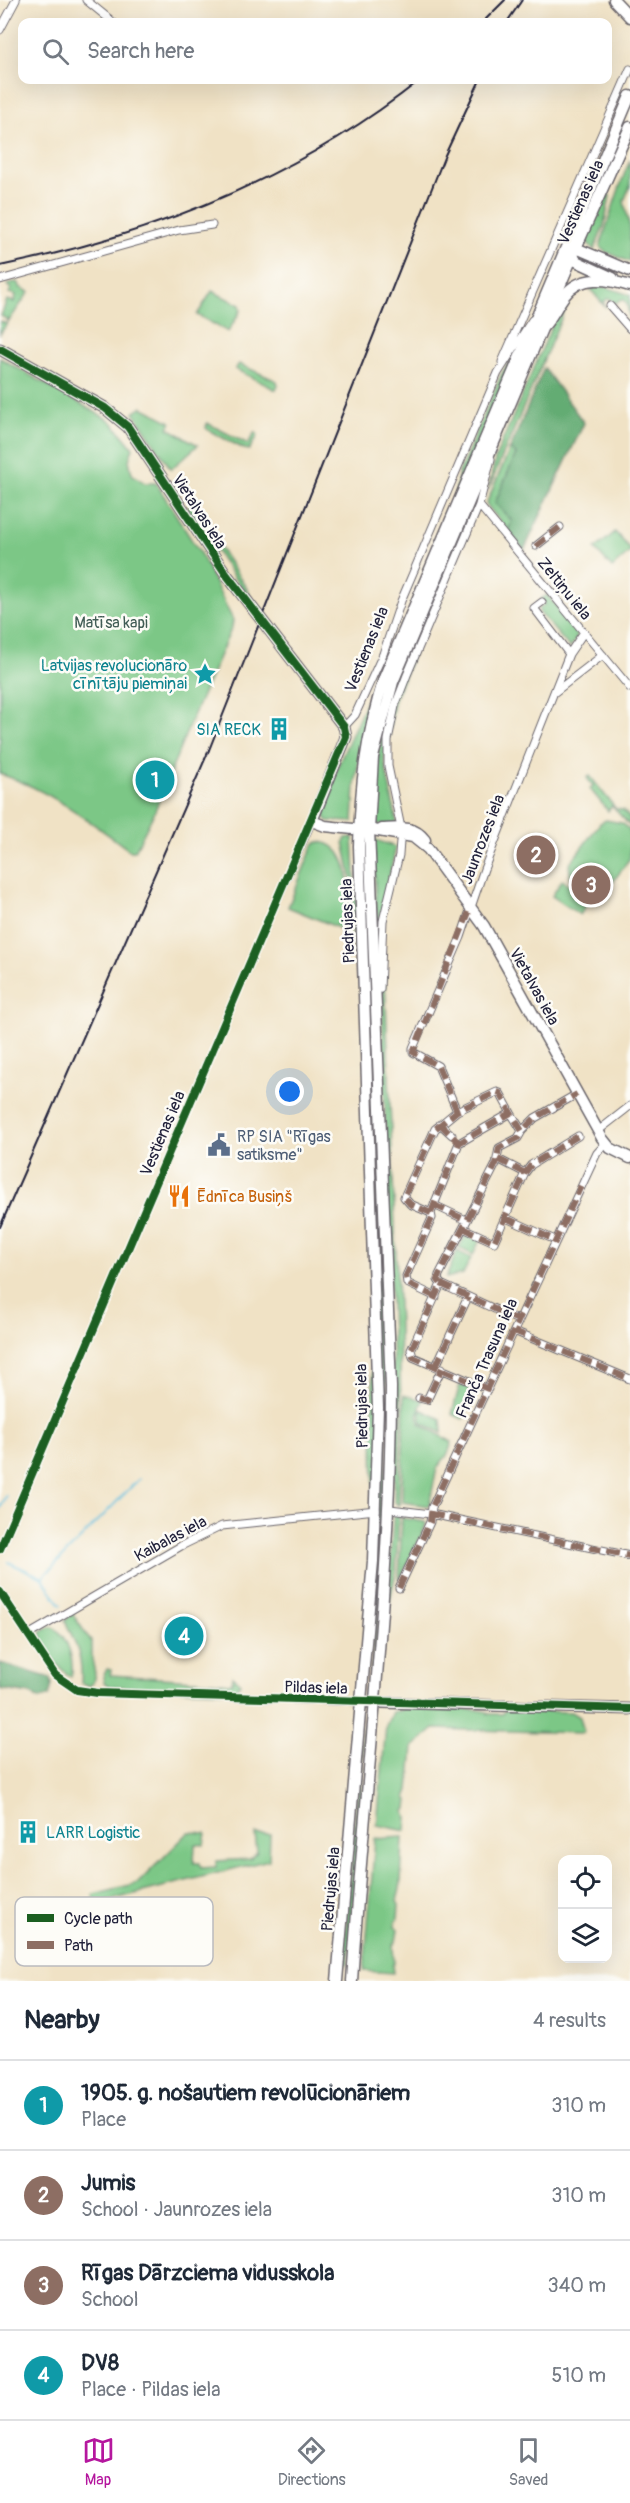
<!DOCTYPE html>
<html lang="en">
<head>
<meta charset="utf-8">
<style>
  :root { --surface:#fff; --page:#f6f6f7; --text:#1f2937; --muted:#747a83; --line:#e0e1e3; --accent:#b5179e }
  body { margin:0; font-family:Pangolin,sans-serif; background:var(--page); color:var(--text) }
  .controls { position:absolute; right:18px; bottom:18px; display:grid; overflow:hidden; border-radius:12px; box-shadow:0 6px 24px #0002 }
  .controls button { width:54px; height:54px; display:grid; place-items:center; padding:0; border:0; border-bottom:2px solid var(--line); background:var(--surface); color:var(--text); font:30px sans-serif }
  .you { position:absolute; left:290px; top:1092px; width:21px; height:21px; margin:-15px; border:4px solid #fff; border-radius:50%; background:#1a73e8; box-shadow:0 0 0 9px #1a73e833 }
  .badge { display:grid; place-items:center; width:39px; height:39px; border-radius:50%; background:var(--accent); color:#fff; font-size:20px; font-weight:700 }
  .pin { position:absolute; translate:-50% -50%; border:3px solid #fff; box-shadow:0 2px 6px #0006 }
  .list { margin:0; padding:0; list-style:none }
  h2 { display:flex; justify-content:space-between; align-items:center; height:78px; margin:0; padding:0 24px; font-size:26px }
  h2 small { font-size:20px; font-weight:400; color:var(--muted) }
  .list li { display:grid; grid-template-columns:39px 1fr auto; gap:18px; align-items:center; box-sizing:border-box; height:90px; padding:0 24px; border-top:2px solid var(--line) }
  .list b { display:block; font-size:22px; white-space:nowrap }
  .list p { margin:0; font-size:20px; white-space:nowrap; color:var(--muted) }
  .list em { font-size:20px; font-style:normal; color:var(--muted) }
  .icon { flex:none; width:33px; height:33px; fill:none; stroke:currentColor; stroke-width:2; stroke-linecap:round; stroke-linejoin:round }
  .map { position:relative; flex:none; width:630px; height:1981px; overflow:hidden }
  .search { position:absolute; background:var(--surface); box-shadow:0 6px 24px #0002; left:18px; right:18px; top:18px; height:66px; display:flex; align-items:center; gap:15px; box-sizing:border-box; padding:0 21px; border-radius:12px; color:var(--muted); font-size:22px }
  .sheet { height:438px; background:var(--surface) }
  nav { display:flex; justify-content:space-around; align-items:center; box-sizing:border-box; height:84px; border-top:2px solid var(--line); background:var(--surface); font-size:16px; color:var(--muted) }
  nav a { display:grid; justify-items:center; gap:3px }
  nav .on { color:var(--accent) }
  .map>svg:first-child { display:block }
</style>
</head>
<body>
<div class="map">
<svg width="630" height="1981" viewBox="0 0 630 1981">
  <rect width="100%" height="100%" fill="#fdfcf7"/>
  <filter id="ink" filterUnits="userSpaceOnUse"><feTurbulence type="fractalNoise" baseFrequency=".0167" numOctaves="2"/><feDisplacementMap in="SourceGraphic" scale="12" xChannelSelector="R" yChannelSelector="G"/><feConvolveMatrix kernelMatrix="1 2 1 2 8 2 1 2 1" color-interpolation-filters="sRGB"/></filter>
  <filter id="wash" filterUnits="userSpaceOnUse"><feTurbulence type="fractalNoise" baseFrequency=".008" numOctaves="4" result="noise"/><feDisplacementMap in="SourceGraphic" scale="24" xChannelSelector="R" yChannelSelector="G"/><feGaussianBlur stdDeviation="1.35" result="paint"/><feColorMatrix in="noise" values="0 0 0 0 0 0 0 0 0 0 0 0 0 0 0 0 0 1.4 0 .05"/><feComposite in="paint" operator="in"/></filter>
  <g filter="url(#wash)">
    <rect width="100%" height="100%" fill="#f0e2c5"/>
    <!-- green -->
    <path fill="#7bc786" stroke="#4e7460" stroke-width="1.5" d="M630,160V186L624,201L630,228V262L604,251L600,246C610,217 618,188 630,160Z
      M608,194L610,196L604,226L594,250L587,242L588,233L592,221Z
      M14,282L19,283L20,287L29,292L0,334V321L6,324L8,320L1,316L7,300L14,302L16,295L9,293L11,289L7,285Z
      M593,287H606L630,295V323L627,304L623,299L615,303L609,298L603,302L606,308L591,290Z
      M212,291L240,305L241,310L228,332L197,315Z
      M573,291L488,490L496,456L560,307Z
      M516,351L457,495H455L459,472L502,373Z
      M0,358L111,421L133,448L129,460L132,474L145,483H156L203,558L233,620L232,627L191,721L154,813L135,851H130C90,821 48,789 0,774Z
      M239,364L277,381L278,385L276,390L235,369Z
      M142,407L171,422L168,428L198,445L171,469L134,413Z
      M207,423L248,444L255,432L258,435L249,450L244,449L210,431L206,428Z
      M510,449L516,454L495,503L512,521L508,531L486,504Z
      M479,491L477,501L395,698L384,759L397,823L394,825L372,824L375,776L381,735L398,680Z
      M191,505L246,587L253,602L237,582L187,508Z
      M615,532L630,549V552L612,568L595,549Z
      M547,595L577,632V637L570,648L539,612V609L545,604L541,599Z
      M397,631L364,726L355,785L353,822L328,821L322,813L336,770Z
      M590,776L616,809L623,810L630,818V826L612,806L608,811L590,789L593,786L587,778Z
      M606,820L622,823L630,830V858L608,889L597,895H592L579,890L571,881L569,865L600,823Z
      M353,837L359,949L358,958L355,960L352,881L344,842L346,838Z
      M373,839L396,847L380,916L378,948Z
      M318,842C357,843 349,906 351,933L288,907L313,846Z
      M562,880L590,899L580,915L552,896Z
      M384,952L399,1326L401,1408L399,1506L394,1501L395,1435L383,1049L382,979Z
      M369,993L386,1355L385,1512L373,1679H371L375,1627Z
      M466,1234L480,1240L473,1255L459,1248Z
      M457,1251L471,1258L463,1274L446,1278Z
      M462,1385L477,1390L463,1419L452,1414L459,1387Z
      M404,1395L423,1400L418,1413L419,1423L452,1442L448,1454L437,1468L429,1506L402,1502Z
      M420,1409L441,1419L442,1433L421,1422Z
      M399,1514L396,1572L386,1619L393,1519L394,1515Z
      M402,1518L425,1522L426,1525L401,1578L399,1579Z
      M72,1613L92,1643V1660L95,1673L93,1683L90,1686L81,1683C83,1659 76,1643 65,1621Z
      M49,1627L55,1628C68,1638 75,1661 71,1677C58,1668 43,1648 41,1632Z
      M107,1669L111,1670L110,1675L194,1680V1690L108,1686L104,1683L103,1677Z
      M233,1676L240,1683L235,1691L196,1690V1680L232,1683Z
      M403,1707L479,1710L488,1712V1714H502L503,1712L507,1710L572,1712L580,1717L584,1732L581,1733L434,1729L413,1747L409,1790L406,1798L408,1800L407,1809L405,1811L407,1818L406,1831L377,1825L386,1726L392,1712L402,1710Z
      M363,1728L365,1729L361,1774L362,1807L348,1964H343Z
      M189,1832L206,1833L204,1845L195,1844L194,1863H200L201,1868L216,1867V1861L250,1859L257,1852L255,1834H270L269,1860L95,1904L93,1894L138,1883Z
      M403,1837L401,1883L397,1901L399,1905L398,1919L396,1920L395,1926L398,1929L396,1942L393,1945L394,1963L392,1965L393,1973L364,1971L375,1839Z"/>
    <!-- forest -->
    <path fill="#64ac73" stroke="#436757" stroke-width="1.5" d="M544,368L584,423L524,550L508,531L512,521L495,503L516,454L510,449Z
      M0,1663L51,1678L52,1685L49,1696L40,1699L30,1694L0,1689Z"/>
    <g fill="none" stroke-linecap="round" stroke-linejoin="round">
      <!-- stream -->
      <path stroke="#5cbcdb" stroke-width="2" d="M0,1509L6,1496
        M8,1562L41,1577L61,1605
        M42,1578L140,1478"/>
    </g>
  </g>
  <g filter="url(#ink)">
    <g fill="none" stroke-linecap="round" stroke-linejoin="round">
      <!-- street casing -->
      <g stroke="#6a656b" stroke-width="9">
        <path id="street" d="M86,0L113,22
          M0,30L16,0
          M0,280L179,230L212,225
          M610,306L630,329
          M502,362L630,69
          M479,505L630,688
          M536,546L560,527
          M542,602L534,608L569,654
          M555,692L603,655
          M344,727L355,715L383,654L401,601L498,373L532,320
          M380,989L383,921L399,855L401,828L388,766V740L395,706L407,675L479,505L491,459
          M457,1111L438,1066L413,1052V1048L461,937L484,869L569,654L584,632
          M440,1124L452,1135
          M598,1131L630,1106
          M498,1159L525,1173
          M434,1205L466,1220
          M431,1213L410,1204L404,1197L435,1129L457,1111L497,1092L500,1093L511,1113
          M506,1218L555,1240
          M463,1228L494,1242L525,1173L531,1165L578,1136
          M441,1284L518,1320
          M436,1297L407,1283L406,1276L432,1218L431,1213L434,1205L459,1143L511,1113L522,1131L535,1118L577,1094
          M514,1331L630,1379
          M436,1366L468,1297
          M488,1389L413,1357L411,1350L441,1284L438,1280L439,1275L496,1164L499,1148L518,1138L522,1131
          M419,1398L427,1400L442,1368
          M390,1509L431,1514L630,1556
          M0,1549L241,982L312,821
          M399,1588L430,1522L432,1507L597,1153L606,1143
          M0,1592L55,1675L77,1690L98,1693L362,1702
          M28,1635L181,1546L222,1526L376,1510"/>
      </g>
      <!-- secondary casing -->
      <g stroke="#6a656b" stroke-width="13">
        <path id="secondary" d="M614,0L630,17
          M568,250L576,248L630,271
          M570,250L576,261L613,278
          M544,326C553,316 557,305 565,295C581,274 608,279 630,286
          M0,349L105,408L128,427L226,574L344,727L346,737L312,821L325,826L353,829
          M382,829C399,828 414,825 425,840
          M373,830L413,837L428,849L484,926L602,1138L610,1148L630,1158
          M362,1702L630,1709"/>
      </g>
      <!-- primary casing -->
      <g stroke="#6a656b" stroke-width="13">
        <path id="primary" d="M337,1981L373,1561L378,1408L359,846C360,784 366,737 384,678L630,96
          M352,1981C365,1783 391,1586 391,1387L369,830L373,757L393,682L576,248L630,127"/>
      </g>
      <!-- street -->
      <use href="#street" stroke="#fff" stroke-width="7"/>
      <!-- secondary -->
      <use href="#secondary" stroke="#fff" stroke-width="10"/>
      <!-- primary -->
      <use href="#primary" stroke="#fff" stroke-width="10"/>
      <!-- rail -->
      <path stroke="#22223b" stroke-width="2" d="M483,22L505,0
        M507,22L522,0
        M0,266C152,235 298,177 420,80
        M0,1227L209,750L445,155L480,80"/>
      <!-- quiet -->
      <path stroke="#8d6e63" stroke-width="6" stroke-dasharray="12 6" stroke-linecap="butt" d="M536,546L560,527
        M457,1111L438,1066L413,1052L471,907
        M440,1124L459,1143
        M498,1159L525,1173
        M434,1205L466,1220
        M431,1213L410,1204L404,1197L435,1129L457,1111L497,1092L500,1093L511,1113
        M506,1218L555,1240
        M463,1228L494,1242L525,1173L531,1165L578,1136
        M441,1284L518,1320
        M436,1297L407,1283L406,1276L432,1218L431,1213L434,1205L459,1143L511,1113L522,1131L535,1118L577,1094
        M514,1331L630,1379
        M436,1366L468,1297
        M488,1389L413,1357L411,1350L441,1284L438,1280L439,1275L496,1164L499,1148L518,1138L522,1131
        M419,1398L427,1400L442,1368
        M431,1514L630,1556
        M399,1588L430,1522L432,1507L581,1186"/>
      <!-- cycleway casing -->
      <g stroke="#fdfcf7" stroke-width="11">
        <path id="cycleway" d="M0,349L105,408L128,427L226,574L344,727L346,737L0,1549
          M0,1592L55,1675L77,1690L98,1693L630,1709"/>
      </g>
      <!-- cycleway -->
      <use href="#cycleway" stroke="#1b5e20" stroke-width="8"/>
    </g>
  </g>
  <!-- icons -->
  <defs>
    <g id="sight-bare" transform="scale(1.8)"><path d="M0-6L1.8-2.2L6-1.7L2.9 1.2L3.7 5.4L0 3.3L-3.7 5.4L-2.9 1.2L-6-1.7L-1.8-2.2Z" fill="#0f9aa8" stroke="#fdfcf7" stroke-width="2.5" paint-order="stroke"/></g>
    <g id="building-bare" transform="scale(1.8)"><path d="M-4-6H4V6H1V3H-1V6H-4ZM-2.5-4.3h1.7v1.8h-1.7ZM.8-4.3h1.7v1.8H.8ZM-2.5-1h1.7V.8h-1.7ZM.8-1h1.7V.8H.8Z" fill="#0f9aa8" stroke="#fdfcf7" stroke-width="2.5" paint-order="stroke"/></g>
    <g id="civic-bare" transform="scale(1.8)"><path d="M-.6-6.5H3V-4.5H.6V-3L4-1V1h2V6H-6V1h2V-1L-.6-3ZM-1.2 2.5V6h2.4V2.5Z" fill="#5c6f8a" stroke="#fdfcf7" stroke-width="2.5" paint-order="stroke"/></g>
    <g id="restaurant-bare" transform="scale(1.8)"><path d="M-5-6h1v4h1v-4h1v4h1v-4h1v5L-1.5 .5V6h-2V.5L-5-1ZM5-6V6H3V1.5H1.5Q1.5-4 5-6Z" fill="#e8710a" stroke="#fdfcf7" stroke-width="2.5" paint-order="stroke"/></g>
  </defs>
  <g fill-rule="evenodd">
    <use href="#sight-bare" x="205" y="674"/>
    <use href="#building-bare" x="279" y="729"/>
    <use href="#civic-bare" x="219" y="1145"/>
    <use href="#restaurant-bare" x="179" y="1196"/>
    <use href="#building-bare" x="28" y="1832"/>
  </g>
  <g text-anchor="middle" stroke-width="5" stroke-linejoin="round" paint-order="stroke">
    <!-- street labels -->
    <g font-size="16" fill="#22223b" stroke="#fdfcf7">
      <text transform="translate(580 202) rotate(-66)" y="6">Vestienas iela</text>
      <text transform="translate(200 511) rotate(57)" y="6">Vietalvas iela</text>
      <text transform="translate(565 588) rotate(51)" y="6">Zeltiņu iela</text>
      <text transform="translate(366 649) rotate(-68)" y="6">Vestienas iela</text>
      <text transform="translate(482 839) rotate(-69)" y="6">Jaunrozes iela</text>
      <text transform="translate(347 921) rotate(-92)" y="6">Piedrujas iela</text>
      <text transform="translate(535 986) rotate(61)" y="6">Vietalvas iela</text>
      <text transform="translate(162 1133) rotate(-67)" y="6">Vestienas iela</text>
      <text transform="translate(486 1358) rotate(-66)" y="6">Franča Trasuna iela</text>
      <text transform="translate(361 1406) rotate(-91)" y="6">Piedrujas iela</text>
      <text transform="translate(170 1538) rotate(-28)" y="6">Kaibalas iela</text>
      <text transform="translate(316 1687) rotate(2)" y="6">Pildas iela</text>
      <text transform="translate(330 1889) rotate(-85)" y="6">Piedrujas iela</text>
    </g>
    <!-- park labels -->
    <g font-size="16" fill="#415c55" stroke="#fdfcf7">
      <text x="111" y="628">Matīsa kapi</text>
    </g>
    <!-- culture labels -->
    <g font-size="16" fill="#0d838f" stroke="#fdfcf7" text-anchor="end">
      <text x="187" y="671">Latvijas revolucionāro<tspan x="187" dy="18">cīnītāju piemiņai</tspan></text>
      <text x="261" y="735">SIA RECK</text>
      <text x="46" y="1838" text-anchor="start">LARR Logistic</text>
    </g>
    <!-- service labels -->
    <g font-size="16" fill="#4e5e75" stroke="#fdfcf7" text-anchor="start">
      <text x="237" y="1142">RP SIA "Rīgas<tspan x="237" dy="18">satiksme"</tspan></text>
    </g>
    <!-- food labels -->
    <g font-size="16" fill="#c56008" stroke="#fdfcf7" text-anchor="start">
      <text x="197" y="1202">Ēdnīca Busiņš</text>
    </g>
  </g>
  <!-- legend -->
  <rect x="15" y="1897" width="198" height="69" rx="9" fill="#fdfcf7" stroke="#bbbbbf" stroke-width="1.5"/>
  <rect x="27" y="1914" width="27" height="8" fill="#1b5e20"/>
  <rect x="27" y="1941" width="27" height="8" fill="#8d6e63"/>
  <g font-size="16" fill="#22223b">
    <text x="64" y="1924">Cycle path</text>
    <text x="64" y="1951">Path</text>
  </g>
</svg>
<div class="controls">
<button><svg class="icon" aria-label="locate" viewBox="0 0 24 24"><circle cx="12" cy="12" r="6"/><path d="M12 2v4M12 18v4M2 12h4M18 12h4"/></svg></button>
<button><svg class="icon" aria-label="layers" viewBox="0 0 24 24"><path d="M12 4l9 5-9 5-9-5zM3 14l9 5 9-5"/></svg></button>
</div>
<div class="you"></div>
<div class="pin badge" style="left:155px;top:780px;background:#0f9aa8">1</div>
<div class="pin badge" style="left:536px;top:855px;background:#8d6e63">2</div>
<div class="pin badge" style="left:591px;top:885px;background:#8d6e63">3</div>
<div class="pin badge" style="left:184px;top:1636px;background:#0f9aa8">4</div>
<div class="search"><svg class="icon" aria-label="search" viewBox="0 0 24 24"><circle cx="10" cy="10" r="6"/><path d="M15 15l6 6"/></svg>Search here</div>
</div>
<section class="sheet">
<h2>Nearby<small>4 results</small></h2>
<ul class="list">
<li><span class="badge" style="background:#0f9aa8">1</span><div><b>1905. g. nošautiem revolūcionāriem</b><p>Place</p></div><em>310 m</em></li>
<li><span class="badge" style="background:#8d6e63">2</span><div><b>Jumis</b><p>School · Jaunrozes iela</p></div><em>310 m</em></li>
<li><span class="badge" style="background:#8d6e63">3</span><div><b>Rīgas Dārzciema vidusskola</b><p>School</p></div><em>340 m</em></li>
<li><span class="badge" style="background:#0f9aa8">4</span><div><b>DV8</b><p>Place · Pildas iela</p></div><em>510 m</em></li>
</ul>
</section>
<nav>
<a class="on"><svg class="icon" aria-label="map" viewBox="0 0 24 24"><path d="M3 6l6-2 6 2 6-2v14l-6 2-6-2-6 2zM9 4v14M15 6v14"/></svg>Map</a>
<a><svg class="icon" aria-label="directions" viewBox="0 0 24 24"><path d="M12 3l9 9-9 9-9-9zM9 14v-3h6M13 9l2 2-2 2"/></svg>Directions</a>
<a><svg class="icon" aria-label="saved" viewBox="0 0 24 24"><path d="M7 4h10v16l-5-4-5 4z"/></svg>Saved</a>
</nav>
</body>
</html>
